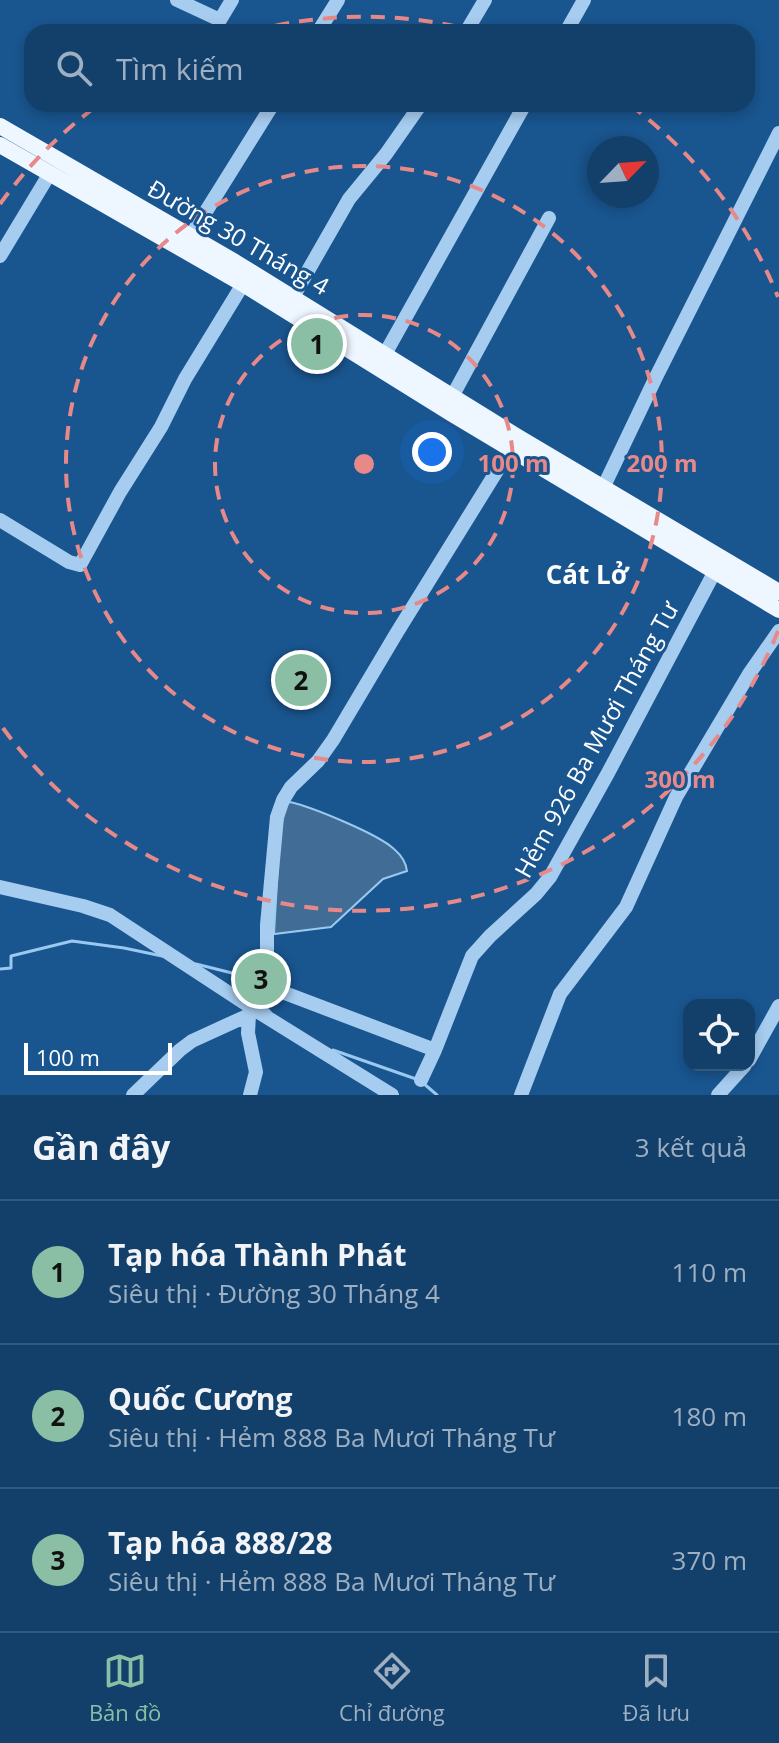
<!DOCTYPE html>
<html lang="vi">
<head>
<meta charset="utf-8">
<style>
  :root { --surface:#13406b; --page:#204b73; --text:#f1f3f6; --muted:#9dafc1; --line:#32597e; --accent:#8abfa5 }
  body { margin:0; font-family:"Open Sans",sans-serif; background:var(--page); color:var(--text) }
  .controls { position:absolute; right:24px; bottom:24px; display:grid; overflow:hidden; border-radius:16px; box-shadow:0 4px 12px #0003 }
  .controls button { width:72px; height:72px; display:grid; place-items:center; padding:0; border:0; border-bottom:2px solid var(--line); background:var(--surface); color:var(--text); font:40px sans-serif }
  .compass { position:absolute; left:587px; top:136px; width:72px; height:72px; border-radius:50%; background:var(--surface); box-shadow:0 4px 12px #0003; rotate:65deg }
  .scale { position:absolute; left:24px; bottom:20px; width:148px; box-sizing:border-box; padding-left:8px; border:4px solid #fff; border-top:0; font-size:22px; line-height:28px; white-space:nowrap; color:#fff; -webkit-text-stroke:6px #19558f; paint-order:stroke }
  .you { position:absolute; left:432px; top:452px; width:28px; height:28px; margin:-20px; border:6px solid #fff; border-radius:50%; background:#1a73e8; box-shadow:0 0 0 12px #1a73e833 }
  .badge { display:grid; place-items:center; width:52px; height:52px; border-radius:50%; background:var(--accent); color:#111; font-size:26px; font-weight:700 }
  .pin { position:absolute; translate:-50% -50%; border:4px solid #fff; box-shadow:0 2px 8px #0006 }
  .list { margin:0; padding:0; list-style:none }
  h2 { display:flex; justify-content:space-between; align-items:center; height:104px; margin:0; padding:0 32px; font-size:34px }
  h2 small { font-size:26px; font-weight:400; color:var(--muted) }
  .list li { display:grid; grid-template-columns:52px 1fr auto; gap:24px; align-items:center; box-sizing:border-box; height:144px; padding:0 32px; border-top:2px solid var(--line) }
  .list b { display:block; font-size:30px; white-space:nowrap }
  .list p { margin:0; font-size:26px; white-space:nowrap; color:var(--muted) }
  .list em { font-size:26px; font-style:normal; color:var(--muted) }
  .icon { flex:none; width:44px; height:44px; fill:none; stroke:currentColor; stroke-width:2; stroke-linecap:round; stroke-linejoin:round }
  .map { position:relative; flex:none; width:779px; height:1095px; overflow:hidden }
  .search { position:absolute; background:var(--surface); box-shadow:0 4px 12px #0003; left:24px; right:24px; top:24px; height:88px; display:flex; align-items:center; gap:20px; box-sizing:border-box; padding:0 28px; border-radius:24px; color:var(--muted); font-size:30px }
  .sheet { height:536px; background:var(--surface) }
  nav { display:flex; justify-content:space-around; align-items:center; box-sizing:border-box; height:112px; border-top:2px solid var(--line); background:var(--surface); font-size:22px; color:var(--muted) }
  nav a { display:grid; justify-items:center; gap:4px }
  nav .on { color:var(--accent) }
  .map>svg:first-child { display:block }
</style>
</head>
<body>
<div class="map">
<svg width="779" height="1095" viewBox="0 0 779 1095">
  <rect width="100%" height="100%" fill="#19558f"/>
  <!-- water -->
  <path fill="#416c95" stroke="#99c8f1" stroke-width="2" d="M290,802C312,807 378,834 394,849C401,855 406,862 407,871L383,879L331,927L274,934L280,831L286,805Z"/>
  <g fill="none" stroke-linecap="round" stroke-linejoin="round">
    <!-- stream -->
    <path stroke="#99c8f1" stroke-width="3" d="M196,964L236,974L252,992
      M0,969L11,968V956L72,941L124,948L162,956
      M259,1000L270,1012
      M333,1050L416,1079
      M423,1083L437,1095"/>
    <!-- minor -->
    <path stroke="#a6ccef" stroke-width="14" d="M177,0L220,20L232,0
      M318,32L338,0
      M466,32L485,0
      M566,32L584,0
      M190,237L273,104
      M0,256L50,173
      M293,297L349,199L386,154L421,104
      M385,354L525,104
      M453,395L549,218
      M604,486L656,377L779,133
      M0,520L69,562L80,565L120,492L161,427L185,379L243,284
      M0,887L83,906L110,915L252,1008L392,1095
      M261,984L435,1050L472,956L490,936L536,894L550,877L608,773L715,571
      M749,1060L779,1006
      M421,1080L435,1050
      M133,1095L180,1050L192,1041L249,1015
      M250,1095L256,1072L248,1033L249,1015L267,968V925L277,817L283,800L291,787L318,761L333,740L396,634L516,440
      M521,1095L560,994L626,907L676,797L749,674L779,631
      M718,1095L745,1065"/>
    <!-- major -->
    <path stroke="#eef6ff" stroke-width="16" d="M0,126L235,262L518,437L779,592
      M0,145L243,284L452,414L779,610"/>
  </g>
  <!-- distance rings -->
  <g fill="none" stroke="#e88989" stroke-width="4" stroke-dasharray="14 10">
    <circle cx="364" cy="464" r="149"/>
    <circle cx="364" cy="464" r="298"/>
    <path d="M778 631A447 447 0 0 1 0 724M0 204A447 447 0 0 1 98 105M252 31A447 447 0 0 1 476 31M630 105A447 447 0 0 1 778 297"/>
  </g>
  <g text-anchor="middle" stroke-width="6" stroke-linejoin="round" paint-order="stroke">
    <!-- street labels -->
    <g font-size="24" fill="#fff" stroke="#19558f">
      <text transform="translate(238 238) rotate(30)" y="8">Đường 30 Tháng 4</text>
      <text transform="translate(597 740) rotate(-61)" y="8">Hẻm 926 Ba Mươi Tháng Tư</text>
    </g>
    <!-- neighbourhood labels -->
    <g font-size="26" font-weight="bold" fill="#fff" stroke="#19558f">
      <text x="587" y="584">Cát Lở</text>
    </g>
  </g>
  <circle cx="364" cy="464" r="12" fill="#e88989" stroke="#19558f" stroke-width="4"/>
  <g font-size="24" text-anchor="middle" font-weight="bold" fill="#e88989" stroke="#19558f" stroke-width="6" stroke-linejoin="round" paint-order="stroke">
    <text x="513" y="472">100 m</text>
    <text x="662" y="472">200 m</text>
    <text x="680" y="788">300 m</text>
  </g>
</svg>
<div class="controls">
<button><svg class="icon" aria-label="locate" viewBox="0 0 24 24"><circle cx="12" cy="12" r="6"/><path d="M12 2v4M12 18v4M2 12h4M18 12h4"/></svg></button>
</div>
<svg class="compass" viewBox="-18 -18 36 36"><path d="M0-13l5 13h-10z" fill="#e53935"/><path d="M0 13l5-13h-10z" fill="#9dafc1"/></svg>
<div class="scale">100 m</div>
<div class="you"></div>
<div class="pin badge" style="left:317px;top:344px">1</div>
<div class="pin badge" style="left:301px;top:680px">2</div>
<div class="pin badge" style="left:261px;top:979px">3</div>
<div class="search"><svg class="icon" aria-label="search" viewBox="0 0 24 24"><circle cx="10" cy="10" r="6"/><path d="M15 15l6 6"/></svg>Tìm kiếm</div>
</div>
<section class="sheet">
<h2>Gần đây<small>3 kết quả</small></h2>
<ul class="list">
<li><span class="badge">1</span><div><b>Tạp hóa Thành Phát</b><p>Siêu thị · Đường 30 Tháng 4</p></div><em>110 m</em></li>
<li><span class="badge">2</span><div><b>Quốc Cương</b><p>Siêu thị · Hẻm 888 Ba Mươi Tháng Tư</p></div><em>180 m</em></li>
<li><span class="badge">3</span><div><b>Tạp hóa 888/28</b><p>Siêu thị · Hẻm 888 Ba Mươi Tháng Tư</p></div><em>370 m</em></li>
</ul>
</section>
<nav>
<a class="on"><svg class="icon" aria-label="map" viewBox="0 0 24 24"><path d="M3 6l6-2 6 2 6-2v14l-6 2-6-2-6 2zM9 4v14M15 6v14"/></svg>Bản đồ</a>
<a><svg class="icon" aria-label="directions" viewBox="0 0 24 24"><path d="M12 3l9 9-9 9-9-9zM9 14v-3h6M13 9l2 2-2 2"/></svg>Chỉ đường</a>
<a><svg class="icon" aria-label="saved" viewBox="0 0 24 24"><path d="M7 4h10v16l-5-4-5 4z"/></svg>Đã lưu</a>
</nav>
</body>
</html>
